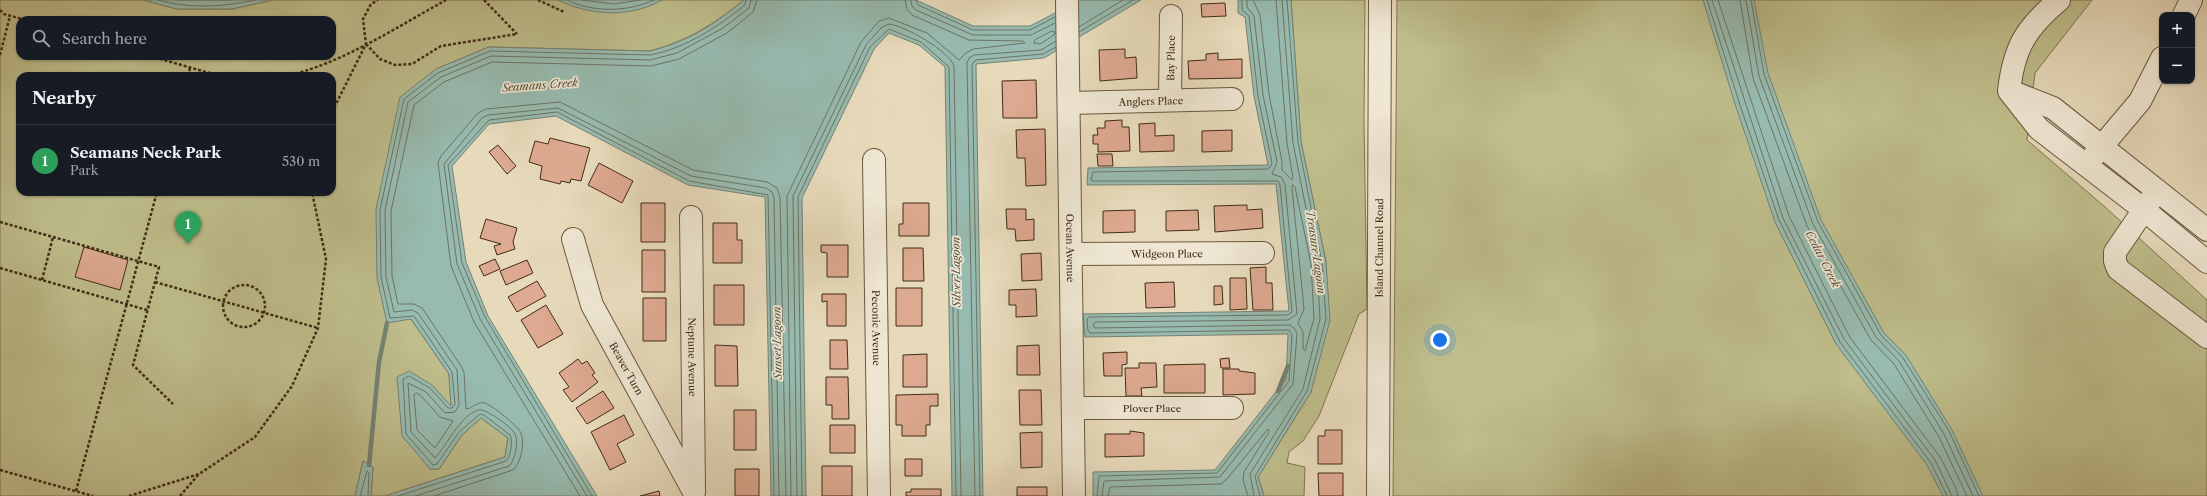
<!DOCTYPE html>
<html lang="en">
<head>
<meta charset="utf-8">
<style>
  :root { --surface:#171b24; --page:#20242c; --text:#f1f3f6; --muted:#9ea1a6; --line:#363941; --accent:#ea580c }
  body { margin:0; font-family:"Libre Caslon Text",serif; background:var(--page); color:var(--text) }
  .controls { position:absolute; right:12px; top:12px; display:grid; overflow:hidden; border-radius:8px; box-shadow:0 1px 3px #0004 }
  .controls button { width:36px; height:36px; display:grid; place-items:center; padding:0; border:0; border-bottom:1px solid var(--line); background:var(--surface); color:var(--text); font:20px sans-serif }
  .you { position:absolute; left:1440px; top:340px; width:14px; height:14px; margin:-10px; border:3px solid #fff; border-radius:50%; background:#1a73e8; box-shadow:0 0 0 6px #1a73e833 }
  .badge { display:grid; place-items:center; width:26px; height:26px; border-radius:50%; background:var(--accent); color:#fff; font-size:13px; font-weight:700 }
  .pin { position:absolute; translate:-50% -33px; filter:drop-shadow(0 1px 2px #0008) }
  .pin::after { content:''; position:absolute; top:21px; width:14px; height:12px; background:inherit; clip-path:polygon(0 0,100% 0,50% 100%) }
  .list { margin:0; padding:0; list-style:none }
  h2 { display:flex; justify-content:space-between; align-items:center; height:52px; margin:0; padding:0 16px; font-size:17px }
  h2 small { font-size:13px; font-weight:400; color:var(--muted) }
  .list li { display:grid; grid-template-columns:26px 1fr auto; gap:12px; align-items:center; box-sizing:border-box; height:72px; padding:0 16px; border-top:1px solid var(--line) }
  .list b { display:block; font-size:15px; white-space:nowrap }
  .list p { margin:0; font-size:13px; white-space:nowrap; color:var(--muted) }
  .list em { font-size:13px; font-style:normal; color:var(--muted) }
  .icon { flex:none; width:22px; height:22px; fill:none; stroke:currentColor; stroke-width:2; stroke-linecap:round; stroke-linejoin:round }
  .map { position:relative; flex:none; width:2207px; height:496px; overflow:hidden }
  .search { position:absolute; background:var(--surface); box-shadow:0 1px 3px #0004; left:16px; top:16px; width:320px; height:44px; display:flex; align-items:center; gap:10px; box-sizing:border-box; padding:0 14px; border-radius:12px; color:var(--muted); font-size:15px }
  .panel { position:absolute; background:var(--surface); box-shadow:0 1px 3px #0004; left:16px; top:72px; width:320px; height:124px; border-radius:12px }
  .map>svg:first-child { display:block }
</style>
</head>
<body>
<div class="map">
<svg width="2207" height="496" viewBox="0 0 2207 496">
  <rect width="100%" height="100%" fill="#e7dabb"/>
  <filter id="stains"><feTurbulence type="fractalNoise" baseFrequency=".005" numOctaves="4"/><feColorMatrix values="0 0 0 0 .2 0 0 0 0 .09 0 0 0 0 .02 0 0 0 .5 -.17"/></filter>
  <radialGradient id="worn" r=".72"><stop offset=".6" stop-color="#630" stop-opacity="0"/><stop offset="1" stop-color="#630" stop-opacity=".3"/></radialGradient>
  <!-- green -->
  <path fill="#bebd8b" stroke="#807450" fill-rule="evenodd" d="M0,0H143L177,9H232L273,0H744C714,24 688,41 650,51L489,47L436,69L411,319L449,374L451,407L432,385L423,459L430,469H439L462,435L481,418L508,438L505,457L385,496H371L373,468L363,461L355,496H0ZM20,20H332V56H20ZM20,76H332V192H20Z
    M1291,0H1365L1364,122L1367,309L1359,314L1319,416L1303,441L1289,452L1287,463L1305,467L1304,496H1264L1258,477L1311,392L1326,262L1301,142Z
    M1397,0H2092L2035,73L2027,140L2105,207L2207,300V496H1393Z"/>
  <!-- water -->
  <path fill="#97bbb0" stroke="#758272" d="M143,0H273L232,9H177Z
    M558,0H662C630,18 591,16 558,0Z
    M744,0H916L973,26H1030L1080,0H1141L1044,58L976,64L983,496H952L945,67L919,45L889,33L874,49L802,198L806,496H771L765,197L688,185L556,116L489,124L452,166L466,262L488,316L597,496H385L505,457L508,438L481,418L462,435L439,469H430L402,436L397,377L409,371L432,385L451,406L449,374L411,319L387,323L377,278L376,209L400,97L436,69L489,47L650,51C689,41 714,25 744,0Z
    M1238,0H1291L1301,142L1326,262L1330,320L1311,392L1258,477L1264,496H1093V472L1215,470L1286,379L1288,334L1085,337L1083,314L1289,311L1276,184L1087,185L1088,168L1268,165L1254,96L1245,17L1238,13Z
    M1703,0H1754L1768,73L1821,220L1884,333L1906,355L1952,430L1983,496H1943L1927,465L1836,344L1775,222L1736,107Z
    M363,461L373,467L371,496H355Z"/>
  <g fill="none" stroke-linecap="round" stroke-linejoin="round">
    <!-- shore -->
    <path stroke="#6c7463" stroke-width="1" d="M158,0C190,9 223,7 255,0
      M177,0H232
      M567,0C593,13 628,12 654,0
      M582,0L614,4L640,0
      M911,0L912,6L916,10L973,35H1031L1055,23
      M916,0L918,5L973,30H1030L1055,17
      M1253,0L1260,15L1269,94L1282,162V170L1292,180L1293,177L1287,143L1276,0
      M1707,0L1740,105L1779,220L1840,342L1931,463L1947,496
      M1712,0L1783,218L1844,339L1935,460L1952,496
      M1718,0L1789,216L1849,336L1940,457L1956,488L1958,496
      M1740,0L1753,78L1807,226L1871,340L1894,364L1939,437L1967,496
      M1746,0L1759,76L1813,224L1876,337L1899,361L1944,434L1973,496
      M1751,0L1764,74L1818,222L1881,335L1903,358L1949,431L1979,496
      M1079,27L1123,0
      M1052,31L1055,32L1054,35L1040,44L1034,43L1035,40Z
      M1079,32L1133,0
      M1293,185L1295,187L1311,264L1314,318L1305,351L1303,349V332L1298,323L1304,309L1292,188Z
      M417,393L422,397L440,417L453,421L435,448L417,430L414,395Z
      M360,496L367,471L369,473L368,496
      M398,496L506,461C511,456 513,441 510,435L484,415L480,414L459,432L437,464L433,465L406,434L403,379L409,376L430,388L448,408H452L455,404L452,372L414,316L390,318L381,277L380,210L404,99L438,73L490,51L650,55C686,48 716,28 745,5L746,0
      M415,496L509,466C515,461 519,441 515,434C512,427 484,407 478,410C460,416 447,445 435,458L411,432L408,383L426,392L445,413L455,412L459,405L457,370L418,313L412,310L394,312L386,277L385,210L408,102L441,77L491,56L650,60L677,53L723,28L749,8L751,0
      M434,496L513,470C521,463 525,443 521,433C518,426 493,406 485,403C477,401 472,409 466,409L464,372L461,366L422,308L414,304H398L392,276L391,211L414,105L444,82L492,62L651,66L679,59L727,33L753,12L757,0
      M580,496L474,322L451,266L438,163L441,156L478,113L486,109L560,102L693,170L767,182L777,188L780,197L786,496
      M587,496L480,319L457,264L444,164L482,118L488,115L558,108L691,176L766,188L772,192L774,198L779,496
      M592,496L485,317L462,263L448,165L489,120L557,112L689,181L768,195L774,496
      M791,496L787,196L861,42L879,21L889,18L927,33L959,60L966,53L973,49L1025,43L1023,41L969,40L912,15L907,9L905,0
      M797,496L793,196L866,45L882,27L889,24C905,26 949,51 954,66L961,496
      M802,496L798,197L870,47L889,29L921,42L949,67L956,496
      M975,496L967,63L969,58L974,55L1041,50L1056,41
      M980,496L972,64L976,60L1043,54L1056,47
      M1097,496L1099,476L1217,473L1289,381L1292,335L1289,330L1090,333L1088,331L1087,319L1089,317L1288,315L1292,312L1280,185L1278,181H1093L1091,180L1093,172L1267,169L1270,167L1272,163L1258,96L1249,16L1242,10V0
      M1102,496L1104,481L1220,477L1293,384L1297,334L1295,329L1290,325L1095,328L1093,326L1095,322L1288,320L1297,314L1285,184L1281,177L1272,174L1277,162L1263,95L1254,16L1247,7V0
      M1108,496L1110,487L1221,484L1227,479L1268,429L1269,432L1244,472L1243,480L1248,496
      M1254,496L1250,474L1303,389L1320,319L1317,264L1293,143L1282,0
      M1260,496L1255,476L1307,391L1326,319L1322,263L1298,142L1287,0"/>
    <!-- stream -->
    <path stroke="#758272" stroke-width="4.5" d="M1278,391L1288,366
      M369,465L379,362L387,323"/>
  </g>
  <!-- building -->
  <path fill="#dda990" stroke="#412c16" d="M1225,3L1226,16L1202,17L1201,4Z
    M1125,49V58L1136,57L1137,78L1100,81L1099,50Z
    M1218,53V60L1242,59V78L1189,79L1188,61L1206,60V54Z
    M1036,80L1037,118H1003L1002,81Z
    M1122,120V127H1129L1130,151L1098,152V144H1093V135H1098L1097,128H1105V121Z
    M1155,123V136L1174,135V151L1140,152L1139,124Z
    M1045,129L1046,185L1026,186L1025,158H1017L1016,130Z
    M1232,130V151L1202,152V131Z
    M550,138L590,148L581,181L571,179L570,183L561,181L560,184L540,179L542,166L529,162L535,141L548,144Z
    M498,145L516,166L507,174L489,152Z
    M1097,154H1112L1113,166H1098Z
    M599,163L633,181L622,203L588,185Z
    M641,203H665V242H641Z
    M903,203H929V236H899V224H903Z
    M1247,205V210L1262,209L1263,228L1215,232L1214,206Z
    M1006,209H1026V220L1034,219V240L1016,241L1015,229H1007Z
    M1135,210V232L1103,233V211Z
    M1198,210L1199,230L1166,231V211Z
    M486,219L517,228L513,242L515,249L497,255L494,246L501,244L480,238Z
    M713,223H737V240H742V263H713Z
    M821,245H848V277H827V253L821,252Z
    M84,247L128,260L120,290L75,277Z
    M903,248H923L924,281H903Z
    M642,250H665V292H642Z
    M1041,253L1042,280L1022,281L1021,254Z
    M495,259L500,269L484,276L479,266Z
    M527,260L533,273L506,285L500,271Z
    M1266,267V283H1272L1273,310H1253L1250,268Z
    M1230,278H1246L1247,309L1230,310Z
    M537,281L546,296L517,312L508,297Z
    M1174,282L1175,307L1146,308L1145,283Z
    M714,285H744V325H714Z
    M1214,286H1222L1223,304L1214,305Z
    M896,288H922V326H896Z
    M1036,289L1037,316L1016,317V305H1009V290Z
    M822,294H846V326H827V301L822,302Z
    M643,298H666V341H643Z
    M546,305L563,334L538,348L521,320Z
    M830,340H847L848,369H830Z
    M715,345L737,346L738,386H715Z
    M1039,345L1040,375H1017V346Z
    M1127,352V364L1122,365V376H1104L1103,353Z
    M927,354V387H903V355Z
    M1229,358L1230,368H1221L1220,359Z
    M578,359L582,364L587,361L595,373L592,375L598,382L572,402L563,390L569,387L559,373Z
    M1139,363H1156L1157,387L1141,388L1142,396H1126L1125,368H1139Z
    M1205,364V393H1164V365Z
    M1223,369H1239V371L1255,373V394L1223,395Z
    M826,377H848L849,419H832V405H826Z
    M1019,390H1041L1042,425H1020Z
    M603,391L614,408L587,424L576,408Z
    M938,394V406H930V425H926V436H902V425H896V395Z
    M734,410H756V450H734Z
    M624,415L634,435L617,444L626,462L610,470L591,432Z
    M830,425H855V453H830Z
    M1325,430H1342V464H1318V436H1325Z
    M1130,431L1144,433V456L1105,457V434H1130Z
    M1042,432V467L1021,468L1020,433Z
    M905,459H922V476H905Z
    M822,466H852V496H822Z
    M735,469H759V496H735Z
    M1318,473H1343V496H1319Z
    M1017,487H1047V496H1017Z
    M911,489H941V496H906V492H911Z
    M659,491L660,496H640Z"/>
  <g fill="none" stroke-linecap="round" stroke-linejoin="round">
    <!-- minor casing -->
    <g stroke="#6a583f" stroke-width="24">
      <g id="minor">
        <path id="s1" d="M1067,0L1074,496"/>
        <path d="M2059,0C2026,28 2014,47 2009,91L2039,129L2143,209L2207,262"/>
        <path d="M2184,15L2191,0"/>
        <path d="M2010,91L2053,108L2207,230"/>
        <path id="s2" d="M1170,100L1171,16"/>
        <path id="s3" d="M1069,103L1232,99"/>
        <path d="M2092,158L2140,101L2162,58"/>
        <path id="s4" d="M874,160L879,496"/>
        <path d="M2152,198L2115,252V261L2118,269L2207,337"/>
        <path id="s5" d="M691,217L694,488"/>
        <path id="s6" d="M573,239L592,305L694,492"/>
        <path id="s7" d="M1071,254L1263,253"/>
        <path id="s8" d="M1073,408H1232"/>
        <path id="s9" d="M1378,496L1380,0"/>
      </g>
    </g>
    <!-- path -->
    <path stroke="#412c16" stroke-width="2.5" stroke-dasharray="3 2" stroke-linecap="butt" d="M484,0L517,34
      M538,0L564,12
      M0,10L4,14L25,20
      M366,44L380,59L395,65L412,64L441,46L517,34
      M0,55L10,16
      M150,56L220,76
      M188,76L190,68
      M286,76C341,64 397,27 446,0
      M332,112L366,44L363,19L371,4L378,0
      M0,222L159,267L133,365L173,404
      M0,268L147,310
      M42,280L53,237
      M155,282L318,328
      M223 306a21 21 0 1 1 42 0a21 21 0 1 1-42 0Z
      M0,470L93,496
      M76,491L157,192
      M129,496L199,474L255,437L292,386L318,328L326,259L312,192
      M180,496L198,475"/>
    <!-- minor -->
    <use href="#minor" stroke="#efe7d3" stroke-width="22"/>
  </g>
  <g text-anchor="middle" stroke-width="3.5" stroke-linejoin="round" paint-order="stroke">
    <!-- street labels -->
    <g font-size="10" fill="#412c16" stroke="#efe7d3">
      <text dy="4" stroke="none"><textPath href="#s2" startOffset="42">Bay Place</textPath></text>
      <text dy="4" stroke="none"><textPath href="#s3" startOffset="82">Anglers Place</textPath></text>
      <text dy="4" stroke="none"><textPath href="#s1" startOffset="248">Ocean Avenue</textPath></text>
      <text dy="4" stroke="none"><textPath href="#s9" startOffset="248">Island Channel Road</textPath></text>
      <text dy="4" stroke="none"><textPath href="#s7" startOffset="96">Widgeon Place</textPath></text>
      <text dy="4" stroke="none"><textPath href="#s4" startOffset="168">Peconic Avenue</textPath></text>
      <text dy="4" stroke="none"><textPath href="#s5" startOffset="140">Neptune Avenue</textPath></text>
      <text dy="4" stroke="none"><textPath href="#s6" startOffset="141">Beaver Turn</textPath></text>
      <text dy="4" stroke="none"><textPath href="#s8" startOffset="79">Plover Place</textPath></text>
    </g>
    <!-- water labels -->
    <g font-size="11" font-style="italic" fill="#56503c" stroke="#efe7d3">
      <text transform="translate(540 85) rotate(-4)" y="4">Seamans Creek</text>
      <text transform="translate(1316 252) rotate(82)" y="4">Treasure Lagoon</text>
      <text transform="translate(1823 259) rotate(63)" y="4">Cedar Creek</text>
      <text transform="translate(956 272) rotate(-91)" y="4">Silver Lagoon</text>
      <text transform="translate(777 343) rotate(-91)" y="4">Sunset Lagoon</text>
    </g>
  </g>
  <rect width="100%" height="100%" filter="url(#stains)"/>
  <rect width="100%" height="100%" fill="url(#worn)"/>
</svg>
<div class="controls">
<button>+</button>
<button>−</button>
</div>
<div class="you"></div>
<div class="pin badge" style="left:188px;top:244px;background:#2e9e5b">1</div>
<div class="search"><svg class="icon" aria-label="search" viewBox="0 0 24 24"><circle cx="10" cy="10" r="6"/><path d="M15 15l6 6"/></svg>Search here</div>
<section class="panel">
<h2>Nearby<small></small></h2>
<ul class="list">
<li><span class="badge" style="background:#2e9e5b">1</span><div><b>Seamans Neck Park</b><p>Park</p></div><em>530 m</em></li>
</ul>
</section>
</div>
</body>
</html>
